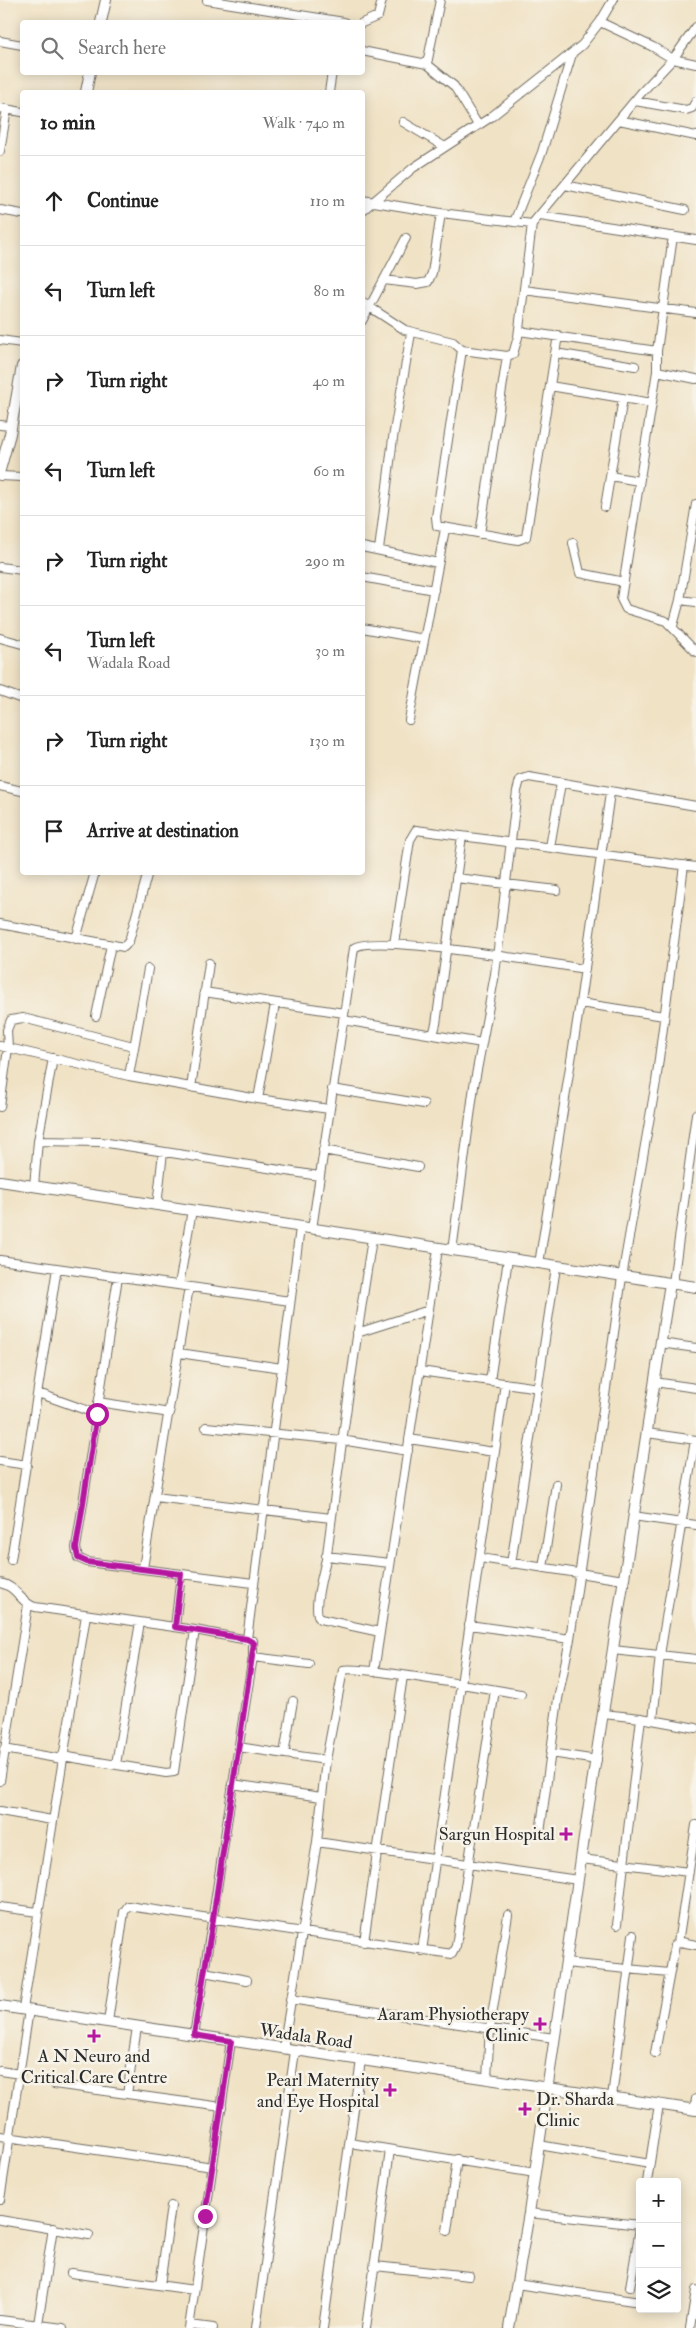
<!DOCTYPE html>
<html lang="en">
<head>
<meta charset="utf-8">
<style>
  :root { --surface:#fff; --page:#f2f2f2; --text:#222; --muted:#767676; --line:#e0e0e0 }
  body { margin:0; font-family:"IM FELL Double Pica",serif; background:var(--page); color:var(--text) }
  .controls { position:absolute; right:15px; bottom:15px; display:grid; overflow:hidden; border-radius:5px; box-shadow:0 2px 12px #0003 }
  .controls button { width:45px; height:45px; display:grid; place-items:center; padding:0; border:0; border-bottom:1px solid var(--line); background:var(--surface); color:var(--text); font:25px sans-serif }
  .stop { position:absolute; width:15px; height:15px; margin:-11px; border:4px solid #b5179e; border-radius:50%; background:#fff }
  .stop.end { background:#b5179e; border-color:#fff; box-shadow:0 1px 5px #0008 }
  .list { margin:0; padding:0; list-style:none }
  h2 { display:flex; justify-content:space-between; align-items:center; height:65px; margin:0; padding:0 20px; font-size:21px }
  h2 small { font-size:16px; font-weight:400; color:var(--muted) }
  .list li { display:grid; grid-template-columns:32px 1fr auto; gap:15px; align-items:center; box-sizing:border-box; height:90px; padding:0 20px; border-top:1px solid var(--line) }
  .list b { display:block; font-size:19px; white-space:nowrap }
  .list p { margin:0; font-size:16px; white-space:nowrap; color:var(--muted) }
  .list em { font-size:16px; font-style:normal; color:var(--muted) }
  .icon { flex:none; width:28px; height:28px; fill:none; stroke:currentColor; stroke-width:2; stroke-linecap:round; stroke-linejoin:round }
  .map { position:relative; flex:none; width:696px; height:2328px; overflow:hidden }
  .search { position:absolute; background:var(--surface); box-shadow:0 2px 12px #0003; left:20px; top:20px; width:345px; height:55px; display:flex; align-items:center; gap:12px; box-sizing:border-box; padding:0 18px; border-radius:5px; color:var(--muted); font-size:19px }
  .panel { position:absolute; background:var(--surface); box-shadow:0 2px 12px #0003; left:20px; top:90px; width:345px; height:785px; border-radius:5px }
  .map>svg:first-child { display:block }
</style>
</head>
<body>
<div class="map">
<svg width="696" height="2328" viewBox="0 0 696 2328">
  <rect width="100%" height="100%" fill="#f7f3e8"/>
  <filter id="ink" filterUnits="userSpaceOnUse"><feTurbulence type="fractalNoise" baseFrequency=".02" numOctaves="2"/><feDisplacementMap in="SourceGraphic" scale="10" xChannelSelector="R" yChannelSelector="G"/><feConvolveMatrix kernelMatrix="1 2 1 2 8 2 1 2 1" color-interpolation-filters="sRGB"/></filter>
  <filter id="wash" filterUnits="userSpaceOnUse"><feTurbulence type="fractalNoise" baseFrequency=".0096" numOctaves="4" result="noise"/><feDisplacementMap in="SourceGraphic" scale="20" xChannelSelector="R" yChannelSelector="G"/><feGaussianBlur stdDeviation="1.12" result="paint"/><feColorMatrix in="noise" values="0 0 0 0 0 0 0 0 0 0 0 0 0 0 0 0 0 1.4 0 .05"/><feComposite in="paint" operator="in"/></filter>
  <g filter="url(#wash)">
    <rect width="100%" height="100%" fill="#f0e2c5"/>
  </g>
  <g filter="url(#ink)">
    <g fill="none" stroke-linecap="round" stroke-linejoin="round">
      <!-- minor casing -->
      <g stroke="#706b61" stroke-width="10">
        <path id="minor" d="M207,0L344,22
          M600,22L653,47L673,59L696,64
          M362,23L378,16L382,0
          M0,41L22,45
          M362,51L427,64L454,86L478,125
          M427,64L440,0
          M329,92L332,72
          M635,101L686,110L692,108L696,101
          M0,108L22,112
          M619,120L696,136
          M403,122L445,147
          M0,151L7,109
          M565,185L685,210
          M362,200L441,213L532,224
          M0,210L22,214
          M362,211L413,168L491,117L582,45L600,22L613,0
          M540,216L696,240
          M514,222L542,152L572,54
          M673,236L657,351V371L621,599L626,609L666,621L696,652
          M384,280L417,284L428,282L432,273L441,213
          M524,290L696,313
          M362,302L405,330L453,342L462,350
          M362,321L406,238
          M519,331L657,351
          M558,335L526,537L518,540L437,526L436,517L462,350L507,356L513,354L518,337L532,224L641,93L673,59L696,27
          M0,340L22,343
          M555,353L635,366
          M657,371L696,379
          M550,386L652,403
          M0,425L11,426
          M0,476L22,477
          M610,476L639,481
          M696,504L680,600L696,602
          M605,507L623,398
          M480,534L507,356
          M573,543L580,573L624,582
          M362,547L438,563
          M379,550L393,438L411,333
          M0,567L22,570
          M362,577L434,590
          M673,626L680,600
          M362,628L424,639
          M0,638L22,644
          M0,691L22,699
          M409,720L445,529
          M0,786L22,791
          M550,847L561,783
          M456,878L557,890
          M0,924L124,947L129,941L148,872
          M76,939L95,872
          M394,944L410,840L416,830L696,867
          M204,992L344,1013
          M580,1003L664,1016
          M96,1016L111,945
          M343,1020L482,1043
          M433,1035L436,1024L462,836
          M0,1046L129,1076L258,1099L329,1109
          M129,1076L148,969
          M191,1088L209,963
          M332,1089L424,1104
          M258,1099L275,1004
          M0,1107L8,1048L7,1030L11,1020L23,1018L133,1046
          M38,1141L101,1142L319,1176
          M323,1150L418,1167
          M34,1186L38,1141L53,1058
          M157,1206L163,1152
          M312,1229L354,948C372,933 553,964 585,969
          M372,1239C355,1343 341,1448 327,1554C325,1568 311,1609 320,1619L380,1632
          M452,1251L474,1086L495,974L517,791L520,780L529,777L696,806
          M0,1260L290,1301
          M539,1264L580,1003L610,793
          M118,1277L76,1548L78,1558L87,1562L253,1583
          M673,1283L696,1114
          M179,1285L192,1210
          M357,1333L429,1310
          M660,1343L696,1348
          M179,1353L282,1368
          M420,1371L539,1388
          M490,1381L508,1259
          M654,1382L696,1388
          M38,1393L97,1414
          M98,1402L170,1413
          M206,1427L341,1440L408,1451
          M647,1433L696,1440
          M409,1439L494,1452
          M0,1461L27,1465
          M155,1497L331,1518
          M633,1516L696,1525
          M326,1556L390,1563
          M480,1558L624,1580
          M11,1560L57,1268
          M511,1564L556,1267
          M143,1568L189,1287
          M543,1568L556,1484
          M0,1583C17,1586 20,1603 35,1607L195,1630L253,1641V1657C232,1783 215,1910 194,2035
          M469,1625L570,1639
          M175,1627L181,1574
          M247,1639L300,1228
          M613,1650L696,1659
          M253,1657L309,1664
          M374,1672L438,1249
          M603,1714L641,1718L696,1728
          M653,1720L660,1655L695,1440
          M238,1747L326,1760
          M4,1749L62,1759
          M551,1753L597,1760
          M284,1754L293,1701
          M62,1756L166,1773L174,1772L195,1630
          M116,1764L140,1622
          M0,1781L28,1605
          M232,1784L321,1797
          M0,1811L52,1820
          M540,1833L558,1699L570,1639L622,1277L656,1082L684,865
          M317,1842L578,1880
          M581,1859L689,1872
          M0,1907L38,1912
          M617,1925L641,1718
          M364,1942L403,1676
          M678,1943L696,1825
          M422,1951L505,1383
          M565,1963L669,1973
          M204,1972L247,1980
          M290,1999L554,2038
          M23,2009L86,1615
          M108,2022L124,1912L128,1906L452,1954L456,1946L495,1690
          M283,2049L317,1842L326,1760L343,1670C356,1665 496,1690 521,1694
          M655,2053L675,1945L681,1942L696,1945
          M0,2071L20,2074
          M487,2078L490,2028L508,1915
          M54,2084L222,2107
          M127,2094L137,2027
          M612,2097L633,1935
          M694,2110L696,2099
          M0,2136L213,2167
          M350,2143L535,2173
          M539,2145L650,2164
          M647,2182L659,2104
          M0,2200L29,2010
          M529,2213L640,2225
          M0,2220L89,2235
          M447,2231L457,2159
          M375,2266L469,2276
          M71,2273L194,2290
          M516,2284L640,2302
          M160,2285L171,2206
          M630,2287L640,2228
          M0,2320L63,2328
          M38,2324L53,2228
          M190,2325L213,2328
          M189,2328L231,2041
          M256,2328L295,2051
          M323,2328L361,2060
          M366,2328L390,2150
          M690,2328L696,2290"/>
      </g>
      <!-- tertiary casing -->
      <g stroke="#706b61" stroke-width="12">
        <path id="tertiary" d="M101,22L106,0
          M86,92L90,72
          M0,470L10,434L22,366
          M0,1181L696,1287
          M0,2006L696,2110
          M509,2328L529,2213L593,1777L670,1283"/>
      </g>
      <!-- minor -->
      <use href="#minor" stroke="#fff" stroke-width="8"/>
      <!-- tertiary -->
      <use href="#tertiary" stroke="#fff" stroke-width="10"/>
    </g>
  </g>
  <g fill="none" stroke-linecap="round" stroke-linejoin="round" filter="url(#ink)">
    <!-- route -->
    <path stroke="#b5179e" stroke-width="6" d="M97,1414L76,1548L78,1558L87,1562L181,1574L175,1627L247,1639L254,1643L213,1919L194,2035L231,2041L205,2216"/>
  </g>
  <!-- markers -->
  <g fill="#b5179e" stroke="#f7f3e8" stroke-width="2">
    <path d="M563.5 1826.5h5v5h5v5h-5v5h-5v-5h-5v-5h5z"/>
    <path d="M537.5 2016.5h5v5h5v5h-5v5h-5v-5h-5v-5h5z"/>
    <path d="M91.5 2028.5h5v5h5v5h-5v5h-5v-5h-5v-5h5z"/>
    <path d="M387.5 2082.5h5v5h5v5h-5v5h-5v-5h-5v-5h5z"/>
    <path d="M522.5 2101.5h5v5h5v5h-5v5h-5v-5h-5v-5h5z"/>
  </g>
  <g text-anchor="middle" stroke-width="5" stroke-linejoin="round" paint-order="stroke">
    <!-- poi labels -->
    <g font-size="18" fill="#2b2b2b" stroke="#f7f3e8" text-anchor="end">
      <text x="555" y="1840">Sargun Hospital</text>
      <text x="529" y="2020">Aaram Physiotherapy<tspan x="529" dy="21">Clinic</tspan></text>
      <text x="94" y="2062" text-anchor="middle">A N Neuro and<tspan x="94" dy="21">Critical Care Centre</tspan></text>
      <text x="379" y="2086">Pearl Maternity<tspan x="379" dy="21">and Eye Hospital</tspan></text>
      <text x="536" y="2105" text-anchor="start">Dr. Sharda<tspan x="536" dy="21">Clinic</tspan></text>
    </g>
    <!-- street labels -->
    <g font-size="18" fill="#2b2b2b" stroke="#f7f3e8">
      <text transform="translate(306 2036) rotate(8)" y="6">Wadala Road</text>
    </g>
  </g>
</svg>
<div class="controls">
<button>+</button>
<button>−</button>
<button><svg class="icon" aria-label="layers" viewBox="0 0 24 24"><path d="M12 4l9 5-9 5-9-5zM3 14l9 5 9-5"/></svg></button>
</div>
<div class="stop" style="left:97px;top:1414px"></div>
<div class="stop end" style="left:205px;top:2216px"></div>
<div class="search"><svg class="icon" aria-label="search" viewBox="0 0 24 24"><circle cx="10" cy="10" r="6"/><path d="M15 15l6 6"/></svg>Search here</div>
<section class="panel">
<h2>10 min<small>Walk · 740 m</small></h2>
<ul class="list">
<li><svg class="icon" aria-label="ahead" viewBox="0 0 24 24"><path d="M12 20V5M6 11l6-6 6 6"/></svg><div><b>Continue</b></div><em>110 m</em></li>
<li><svg class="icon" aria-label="left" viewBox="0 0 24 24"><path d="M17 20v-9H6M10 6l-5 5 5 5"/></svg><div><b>Turn left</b></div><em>80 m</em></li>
<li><svg class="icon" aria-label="right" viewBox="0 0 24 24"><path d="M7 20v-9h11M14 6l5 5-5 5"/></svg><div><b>Turn right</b></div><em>40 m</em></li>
<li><svg class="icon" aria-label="left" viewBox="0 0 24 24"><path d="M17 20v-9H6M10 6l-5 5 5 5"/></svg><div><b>Turn left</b></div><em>60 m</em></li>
<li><svg class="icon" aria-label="right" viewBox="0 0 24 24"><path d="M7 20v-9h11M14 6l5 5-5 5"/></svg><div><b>Turn right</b></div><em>290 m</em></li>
<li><svg class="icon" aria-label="left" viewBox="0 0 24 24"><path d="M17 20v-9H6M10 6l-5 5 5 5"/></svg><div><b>Turn left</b><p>Wadala Road</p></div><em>30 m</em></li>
<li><svg class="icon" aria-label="right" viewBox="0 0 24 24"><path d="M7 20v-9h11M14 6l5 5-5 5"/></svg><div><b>Turn right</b></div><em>130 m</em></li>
<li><svg class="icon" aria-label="arrive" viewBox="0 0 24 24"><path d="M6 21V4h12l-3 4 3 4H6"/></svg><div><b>Arrive at destination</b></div></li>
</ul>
</section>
</div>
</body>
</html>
